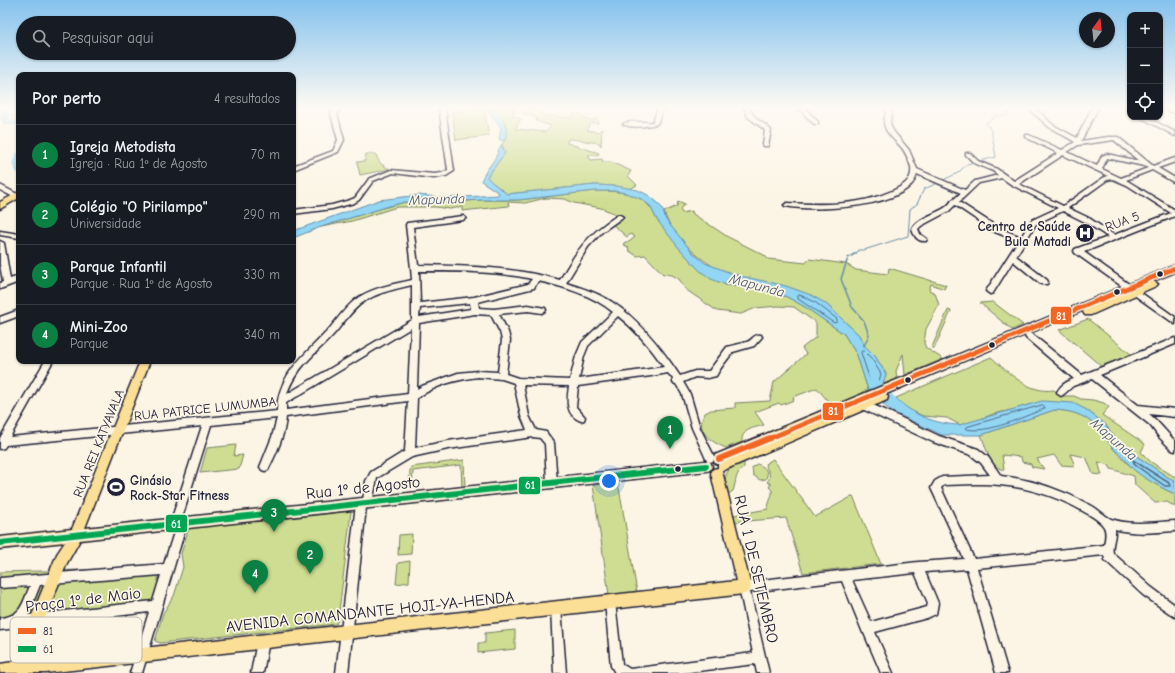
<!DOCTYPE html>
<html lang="pt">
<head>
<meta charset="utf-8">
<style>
  :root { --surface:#171b24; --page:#242831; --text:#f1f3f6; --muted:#9ea1a6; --line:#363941; --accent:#0b8043 }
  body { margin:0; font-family:"Comic Neue",sans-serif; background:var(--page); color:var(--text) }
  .controls { position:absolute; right:12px; top:12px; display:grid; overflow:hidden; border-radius:8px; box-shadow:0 1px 3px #0004 }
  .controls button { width:36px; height:36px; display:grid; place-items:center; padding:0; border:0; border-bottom:1px solid var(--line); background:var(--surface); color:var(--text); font:20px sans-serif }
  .compass { position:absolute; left:1079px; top:12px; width:36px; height:36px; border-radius:50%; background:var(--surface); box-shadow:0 1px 3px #0004; rotate:15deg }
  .you { position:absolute; left:609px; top:481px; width:14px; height:14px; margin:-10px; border:3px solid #fff; border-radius:50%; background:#1a73e8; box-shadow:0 0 0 6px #1a73e833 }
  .badge { display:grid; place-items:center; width:26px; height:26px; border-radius:50%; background:var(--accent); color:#fff; font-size:13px; font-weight:700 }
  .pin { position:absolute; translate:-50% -33px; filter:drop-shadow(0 1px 2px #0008) }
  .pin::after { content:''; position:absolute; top:21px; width:14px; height:12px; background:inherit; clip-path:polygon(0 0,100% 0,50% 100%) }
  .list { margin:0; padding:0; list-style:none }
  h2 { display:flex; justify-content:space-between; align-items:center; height:52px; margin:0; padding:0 16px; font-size:17px }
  h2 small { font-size:13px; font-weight:400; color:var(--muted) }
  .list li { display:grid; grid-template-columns:26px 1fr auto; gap:12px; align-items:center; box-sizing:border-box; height:60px; padding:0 16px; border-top:1px solid var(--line) }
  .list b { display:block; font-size:15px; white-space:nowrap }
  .list p { margin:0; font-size:13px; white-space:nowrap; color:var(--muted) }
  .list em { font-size:13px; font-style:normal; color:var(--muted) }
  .icon { flex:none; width:22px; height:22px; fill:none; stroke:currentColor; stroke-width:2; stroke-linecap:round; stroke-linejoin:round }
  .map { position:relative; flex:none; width:1175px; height:673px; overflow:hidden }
  .search { position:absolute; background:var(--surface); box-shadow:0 1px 3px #0004; left:16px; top:16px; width:280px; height:44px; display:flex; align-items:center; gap:10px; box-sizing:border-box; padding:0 14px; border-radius:22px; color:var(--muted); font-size:15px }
  .panel { position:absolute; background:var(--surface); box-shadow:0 1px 3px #0004; left:16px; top:72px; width:280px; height:292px; border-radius:8px }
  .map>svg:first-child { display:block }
</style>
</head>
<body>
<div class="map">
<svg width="1175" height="673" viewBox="0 0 1175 673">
  <rect width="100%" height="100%" fill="#fcf5e5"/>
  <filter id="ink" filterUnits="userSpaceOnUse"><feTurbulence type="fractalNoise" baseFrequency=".025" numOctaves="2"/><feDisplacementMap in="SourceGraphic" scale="8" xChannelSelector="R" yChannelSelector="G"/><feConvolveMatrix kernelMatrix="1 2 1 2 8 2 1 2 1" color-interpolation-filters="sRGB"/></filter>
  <g filter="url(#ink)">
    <!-- green -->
    <path fill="#cedd91" stroke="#788066" d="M491,108H517L514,110L515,113L511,115L521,119L515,129L546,132L551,126L536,121L537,118L522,113L525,109L523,108H529L546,116L571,118L573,114L584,115V119L592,120L597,118L599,123H590L587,130L598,132L602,129L601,146L599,143L571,139H568L567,143L599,153L598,155H588L591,160L602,159L603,162H611L631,171L628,176L637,185L630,189L616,186L595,185L507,194C501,188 492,184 487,177L505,153L502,144C503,142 505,141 506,139C511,128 500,112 491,108Z
      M484,109L489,136L456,140L452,112Z
      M366,154H376C378,163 383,166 390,169L360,175L357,162L365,161Z
      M595,191C613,191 636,191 649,206C653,209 654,215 657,220L725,285L763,289L787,297L805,307L844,334L857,355L868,390L862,392L864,394L832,406L817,388L793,397L794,400L781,405L779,403L755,412L764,425C754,428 741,429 742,442L726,448C711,442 694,431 705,413L711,410L735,408V403L770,401L774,382L806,354L802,348L816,337V323L794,307L778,306L756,308L741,314L717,311L685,289L679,279L672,275L663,274L645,255L637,256L628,250L629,248L623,244L625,242H629L635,237L631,234L627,237L613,225L624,217L601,208L574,203L565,199L546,198L525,203L508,202L509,206L462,211V207L450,209L435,207H397L352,221L321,227L386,207L405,202L432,203L482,200H519Z
      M678,201L685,204L680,209L682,213L692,211L693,214L728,237L764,255L768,259L806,263L809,259L846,264L856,270L888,274L889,268L946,285L944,289L931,284L929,290L935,293L939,305L926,329L924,343L926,348L943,359L905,375L903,354L896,371L897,379L883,384L886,374L875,356L864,345L859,335L825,303L718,269C699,260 670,233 664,212L677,206Z
      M993,302L1023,325L1012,330L980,303Z
      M948,310L951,311L934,349L932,347Z
      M1088,319L1132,355L1102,367L1059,330Z
      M991,357C1009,373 1029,394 1054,390L1061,396H1074L1081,399L1093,400L1104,403L1109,407L1102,415L1145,444L1141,452L1151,462L1175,477V482L1126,449L1117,441L1105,424L1085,409L1028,405L1016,409L993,414L976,421L960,425L947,418L923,416L906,408L896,398Z
      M1054,410C1084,411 1096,423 1112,447C1115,451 1126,462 1131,467C1139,475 1164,490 1175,494V507L1167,502L1155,503L1135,485L1134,476L1111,469L1109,465L1098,462L1102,475L1093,474L1086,457L1070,454L1075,466L1061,465L1054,455L1037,459L1044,469L1032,467L1031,464L1022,462L1021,457L1002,455L1004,470C989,467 986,446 981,435Z
      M236,445L234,456L243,455L239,469L200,473L207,448Z
      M773,459L815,517L853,496L881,564L803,573L786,518L734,522V515L768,509C768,502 773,496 772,490L769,487L771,484L767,482C773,476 767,470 765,464Z
      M464,460L465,489H462L461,465L413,471L412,489L409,487L410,471L411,467Z
      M744,461V467C734,475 737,480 733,491L727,495C723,474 725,469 744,461Z
      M756,464C763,465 770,471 766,479L760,480L753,475L752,468Z
      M618,482L637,592L609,595L593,485Z
      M349,510L351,512L338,620L336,624L160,643L155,641L163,613L174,596L179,580L183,567L181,554L189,527Z
      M412,534L411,554L398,555L399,535Z
      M410,561L409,582L396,584L398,563Z
      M159,568L156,606L0,627V572Z
      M515,630V649L478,653V643H485V633Z"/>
    <!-- water -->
    <path fill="#92d6f4" stroke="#658eaa" d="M486,108C503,108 507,126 506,139L502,141L499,139L501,128Z
      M501,145L505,153L487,177C492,184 501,188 507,194L595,185L616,186L638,190L648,195L657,202L662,208L666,220L693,253L705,263L736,275L786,286L811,295L825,303L859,335L864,345L875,356L886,374L883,384L868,390L857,355L844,334L805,307L787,297L763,289L724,284L711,279L699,270L678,247L657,220L650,206L641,199L626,193L614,191H595L519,200H482L432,203L405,202L386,207L321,227L293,238V231L379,200L419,195L447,198L498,195L499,193L481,181C484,173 489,167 494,160C497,155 498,150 501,145Z
      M896,398C912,415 936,424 959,425L1042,401L1073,403L1085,409L1105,424L1117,441L1126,449L1175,482V494C1165,490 1138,475 1131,467C1128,464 1126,460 1123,457C1120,454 1115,451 1112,447C1096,423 1084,411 1054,410L981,435H942L892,412L883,404Z"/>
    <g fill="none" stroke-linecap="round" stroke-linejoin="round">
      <!-- shore-far1 -->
      <path stroke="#4f6a85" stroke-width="1" d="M800,295L815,302L837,319V322L834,323L798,299V296Z
        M862,351H864L872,359L881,374L879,381L873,384L871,383L861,353Z
        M1043,405L1045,407L1044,409C1022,417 989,434 966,429L967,427Z"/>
      <!-- shore -->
      <path stroke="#4f6a85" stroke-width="1.5" d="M1133,460L1169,483L1170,486H1165L1135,465Z"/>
      <!-- stream-far1 -->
      <path stroke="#658eaa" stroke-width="1" d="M941,181L958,173L967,164L996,157L991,130L986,123L996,116L1008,115L1010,108
        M856,254L858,250H864L908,236L910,209L917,204L924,189L938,183"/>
      <!-- stream -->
      <path stroke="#658eaa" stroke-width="1.5" d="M856,253L848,258L841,279L852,307L864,321L869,335L864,346"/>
      <!-- river -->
      <path fill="#92d6f4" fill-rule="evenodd" d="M2,108H9V120L19,121V125H4L1,120Z
        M16,153H19V173H16L12,164Z
        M873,370L877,371L880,383L904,406L905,409L904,412L900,414L896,412L871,388L868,374L869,371Z"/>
      <!-- minor casing -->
      <g stroke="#22223b" stroke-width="3">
        <path id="minor" d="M334,108H340L337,114L344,140L338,152L293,170V166L333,151L338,140L331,114Z
          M439,108H445L454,171L446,176L434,178L393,173L373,181L359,200L354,203L332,209L293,214V210L332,205L350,200L355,198L369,179L391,170L434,174L442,173L448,170Z
          M658,108H664L657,124C647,126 632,129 623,124C629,120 644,123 653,122Z
          M744,108H750C752,119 764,122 771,130L768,146H764L763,145L765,130L748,117Z
          M798,108H805L818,122V124H814Z
          M887,108H893L890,121L891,127L894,132L909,150L917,169L965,190L975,181L998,175L993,171L974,163L966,155V153H970L978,161L997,169L1014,181L1058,153L1025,137V135H1029L1062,150L1075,142L1049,127L1028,108H1035L1053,125L1077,138L1092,108H1098L1081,141L1108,137H1118L1153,166L1175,158V162L1158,168L1175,178V183L1152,170L1126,180L1175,210V216L1084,252L1175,317V324L1075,253L1074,251L1075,249L1108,237L1085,222L1063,211L1036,224L1016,256L1047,280L1048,282L1047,284H1041L1013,261L993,293L990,294L986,291L1018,241L995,232L955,205L949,211L921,226L918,229L920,234L927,239L926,241C918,242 914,236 912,229C921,214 946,213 952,200L954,199L961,193L917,174C910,209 812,212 785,206L784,205L787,203C823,205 858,206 892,191C903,186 913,180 911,167C909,161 906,153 902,148C896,141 885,133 884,123C884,119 886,113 887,108ZM1114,140L1139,161L1107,154L1102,156L1097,166L1067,152L1078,145ZM1063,155L1108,176L1103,178L1063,206L1019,184ZM1107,158L1144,166L1148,168L1121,178L1102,169ZM1002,178L1012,185L1058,208L1032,220L1021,237L999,228L959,202L979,183ZM1113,179L1127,185L1171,213L1114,235L1089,218L1068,208L1107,180Z
          M1125,108H1130V112Z
          M1165,108L1175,110V114Z
          M1140,117H1147L1175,132V136Z
          M0,185L19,195V200L0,190Z
          M618,215H620L623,217L602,232L588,247L566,283C582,288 598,293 612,302C640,320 662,349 680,376L695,371H709L727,347C734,345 741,344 747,342C753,340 754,333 761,335L762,337L754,346L733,352C727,360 720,368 716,376L708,378L695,377L683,382L690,394L700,428L715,458L713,461L710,462L707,461L692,428L682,394L676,384L673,383V379L668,373L651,376L578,386L576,407L585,417L584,420L581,421C565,415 567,400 569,386L523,385L529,416L536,430L546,432L554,443L557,483L555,486L552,487L549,486L547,483L545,444L540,438L533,437L448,449L412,457L377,478L372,503L370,506L366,507L348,673H336L356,504L358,501L363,500L366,481L371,472L405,451L408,401L286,417C285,435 276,454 268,470L265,471L262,470L260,467L272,437L277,418L211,425L182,518L186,520L187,523L142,673H130L149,612L0,630V618C22,616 22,604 30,586L0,588V578L164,564L175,529L171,527L170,524L202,426L6,445L4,448L0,449V438L45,361H53L10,437L277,411C278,372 307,354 330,328C339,317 347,305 359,297C375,287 394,284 412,280L411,268L406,225L407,223L463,216L466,218L463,220L413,227L418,265C466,266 515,267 560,280C577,250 588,234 618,215ZM419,271C456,271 495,271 532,279L528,284L474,297L420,303ZM538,281C565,287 592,295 613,312L582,342L576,356L570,380L518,378L506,374L510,340L508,332L499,314L528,311L542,313L546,310L545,308L528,305L494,309L479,308L478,302L534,288ZM412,285V320L287,394C295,368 317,353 334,334C344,323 352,309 365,301C379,292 396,289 412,285ZM470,303L471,309L419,317L420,308ZM475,314L491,315L500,332L502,340L498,372L478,371L458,373L422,386L417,389L419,323ZM618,316C636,330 651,348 664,367L579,379L584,356L588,346ZM411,328L408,394L286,410V403ZM478,377L502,379L514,383L521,416L527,430L448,441L415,448L417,398C436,385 455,380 478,377ZM161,575L153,601L28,615L40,585Z
          M0,231L19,234V238L0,235Z
          M0,241L4,243L10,279L19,276V282L0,289V283L3,282L0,264Z
          M19,310V316L0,323V317Z
          M1029,333L1032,334L1082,375L1175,338V344L1100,375L1138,405L1175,409V417L1149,414C1159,422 1166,432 1175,441V451L1172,450L1159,437L1150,425L1092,379L1073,386L1064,394L1061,396L1058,394L1057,392C1061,385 1067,381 1074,379L1026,338L1025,336L1026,334Z
          M863,401L885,410L939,436L978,449L988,457L1001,476C1030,479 1062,490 1088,504C1096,507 1104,516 1111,519C1132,526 1154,522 1175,521V531C1155,532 1134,535 1115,529C1116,538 1111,546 1113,553L1151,587L1175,605V617L1143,595L1105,560L1104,555L977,568L1008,673H996L967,569L925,572L938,603L936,614L927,618L875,632L893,673H881L864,633H863L842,581L750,592L769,673H757L755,664L682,673H615L611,666L605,602L606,598L610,597L614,598L615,602L622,664L625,666L630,669L753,653L739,587L740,583L744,582L918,562L964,559L931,488L935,481L942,477L990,475L981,463L971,455L933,442L860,408L859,405L860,402ZM976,484C1014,483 1055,494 1088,514C1093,517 1101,522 1104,527C1107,533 1105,540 1104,545L974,559L941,488L944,485ZM915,573L928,603L927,607L871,622L852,580Z
          M556,603L560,604L561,608L566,673H554L551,608L552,604Z
          M263,635L267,637L269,641L263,673H251L257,641L259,637Z"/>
      </g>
      <!-- major casing -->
      <g stroke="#22223b" stroke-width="3">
        <path id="major" d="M19,192V198L0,209V202Z
          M1175,265V272L1153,281L1158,284L1156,286L1091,315H1085L1083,312L1084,310L886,394L888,397L887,400L722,471L751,587L749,592L744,594L46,673H0V664L13,662L57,554L65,542L0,549V537L72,529L140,361H150L85,528L706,461L710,462L712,466L710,470L706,471L80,540L67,563L28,661L736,581L711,473L713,469L718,468V464L715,463L713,459L715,455Z"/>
      </g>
      <!-- minor -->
      <use href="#minor" fill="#fcf5e5" fill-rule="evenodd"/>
      <!-- major -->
      <use href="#major" fill="#fbdf96" fill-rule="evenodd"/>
      <!-- bus-1-far1 casing -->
      <g stroke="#fcf5e5" stroke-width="8">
        <path id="bus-1-far1" d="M768,439L1175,268"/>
      </g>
      <!-- bus-1 casing -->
      <g stroke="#fcf5e5" stroke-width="10">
        <path id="bus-1" d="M719,459L770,438"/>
      </g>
      <!-- bus-2 casing -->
      <g stroke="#fcf5e5" stroke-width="10">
        <path id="bus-2" d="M0,543L706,466"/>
      </g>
      <!-- bus-1-far1 -->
      <use href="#bus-1-far1" stroke="#f26522" stroke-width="5"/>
      <!-- bus-1 -->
      <use href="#bus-1" stroke="#f26522" stroke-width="6"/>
      <!-- bus-2 -->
      <use href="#bus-2" stroke="#00a651" stroke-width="6"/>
    </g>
  </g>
  <!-- sky -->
  <linearGradient id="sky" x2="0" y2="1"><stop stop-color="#85c2ed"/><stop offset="0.53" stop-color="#fefaf3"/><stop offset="1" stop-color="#fefaf3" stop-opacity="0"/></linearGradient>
  <rect width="1175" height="203" fill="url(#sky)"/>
  <!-- icons -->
  <defs>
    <g id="hospital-disc" transform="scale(1)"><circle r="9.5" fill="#22223b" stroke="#fcf5e5"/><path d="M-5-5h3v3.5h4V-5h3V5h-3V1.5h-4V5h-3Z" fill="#fff"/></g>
    <g id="stadium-disc" transform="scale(1)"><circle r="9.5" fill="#22223b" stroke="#fcf5e5"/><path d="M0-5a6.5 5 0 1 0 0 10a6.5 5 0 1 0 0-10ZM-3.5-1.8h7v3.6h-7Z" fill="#fff"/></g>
  </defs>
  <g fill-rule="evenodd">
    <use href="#hospital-disc" x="1085" y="233"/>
    <use href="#stadium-disc" x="116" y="487"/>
  </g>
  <!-- markers -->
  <g fill="#22223b" stroke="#fcf5e5" stroke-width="1.5">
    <circle cx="1160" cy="274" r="3.5"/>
    <circle cx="1117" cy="292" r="3.5"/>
    <circle cx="992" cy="345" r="3.5"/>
    <circle cx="908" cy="380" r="3.5"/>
    <circle cx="678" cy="469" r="3.5"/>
  </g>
  <g text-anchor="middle" stroke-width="3.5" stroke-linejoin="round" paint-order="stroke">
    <!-- street labels -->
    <g font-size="13" fill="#22223b" stroke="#fcf5e5">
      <text transform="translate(1122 221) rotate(-20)" y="5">RUA 5</text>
      <text transform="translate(205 408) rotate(-6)" y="5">RUA PATRICE LUMUMBA</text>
      <text transform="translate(98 443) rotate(-68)" y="5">RUA REI KATYAVALA</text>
    </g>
    <!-- poi labels -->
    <g font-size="13" font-weight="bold" fill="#22223b" stroke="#fcf5e5" text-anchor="end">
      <text x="1071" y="231">Centro de Saúde<tspan x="1071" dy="15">Bula Matadi</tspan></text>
      <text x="130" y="485" text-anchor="start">Ginásio<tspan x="130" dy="15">Rock-Star Fitness</tspan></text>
    </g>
    <!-- water labels -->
    <g font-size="14" font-style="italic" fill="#445872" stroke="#fcf5e5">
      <text transform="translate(437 199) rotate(-2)" y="5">Mapunda</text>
      <text transform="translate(757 285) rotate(15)" y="5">Mapunda</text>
      <text transform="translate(1114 439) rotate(41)" y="5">Mapunda</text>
    </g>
    <!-- near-street labels -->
    <g font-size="16" fill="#22223b" stroke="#fcf5e5">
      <text transform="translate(363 487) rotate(-6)" y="6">Rua 1º de Agosto</text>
      <text transform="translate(757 569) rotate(77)" y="6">RUA 1 DE SETEMBRO</text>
      <text transform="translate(83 599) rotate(-7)" y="6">Praça 1º de Maio</text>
      <text transform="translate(370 611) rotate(-6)" y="6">AVENIDA COMANDANTE HOJI-YA-HENDA</text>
    </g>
  </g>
  <!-- legend -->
  <rect x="10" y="617" width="132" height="46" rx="6" fill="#fcf5e5" stroke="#bbb6b2" stroke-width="1"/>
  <rect x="18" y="628" width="18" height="6" fill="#f26522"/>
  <rect x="18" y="646" width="18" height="6" fill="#00a651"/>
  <g font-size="11" fill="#22223b">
    <text x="43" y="635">81</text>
    <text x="43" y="653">61</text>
  </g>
  <g stroke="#fcf5e5" stroke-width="1.5">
    <rect x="1050" y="306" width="22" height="19" rx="4" fill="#f26522"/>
    <rect x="822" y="402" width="22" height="19" rx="4" fill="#f26522"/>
    <rect x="518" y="476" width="23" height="19" rx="4" fill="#00a651"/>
    <rect x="165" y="514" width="23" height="19" rx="4" fill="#00a651"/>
  </g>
  <g font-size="11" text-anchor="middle" font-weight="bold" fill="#fff">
    <text x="1061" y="320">81</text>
    <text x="833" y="415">81</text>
    <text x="530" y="489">61</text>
    <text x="176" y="528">61</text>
  </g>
</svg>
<div class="controls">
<button>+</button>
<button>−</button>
<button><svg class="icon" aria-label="locate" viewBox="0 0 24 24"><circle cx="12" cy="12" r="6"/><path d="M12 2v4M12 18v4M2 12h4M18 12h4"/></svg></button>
</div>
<svg class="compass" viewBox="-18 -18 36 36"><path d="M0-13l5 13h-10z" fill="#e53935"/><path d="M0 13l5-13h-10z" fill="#9ea1a6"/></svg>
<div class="you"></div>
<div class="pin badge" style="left:670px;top:449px">1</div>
<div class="pin badge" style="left:310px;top:574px">2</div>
<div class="pin badge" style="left:274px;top:532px">3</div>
<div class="pin badge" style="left:255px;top:593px">4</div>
<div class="search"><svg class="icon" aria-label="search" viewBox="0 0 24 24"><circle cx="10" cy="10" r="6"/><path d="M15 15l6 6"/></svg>Pesquisar aqui</div>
<section class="panel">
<h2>Por perto<small>4 resultados</small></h2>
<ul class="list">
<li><span class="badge">1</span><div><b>Igreja Metodista</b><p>Igreja · Rua 1º de Agosto</p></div><em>70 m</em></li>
<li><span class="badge">2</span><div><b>Colégio &quot;O Pirilampo&quot;</b><p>Universidade</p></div><em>290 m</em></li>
<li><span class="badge">3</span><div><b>Parque Infantil</b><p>Parque · Rua 1º de Agosto</p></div><em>330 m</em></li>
<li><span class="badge">4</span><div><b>Mini-Zoo</b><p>Parque</p></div><em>340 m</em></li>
</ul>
</section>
</div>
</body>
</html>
